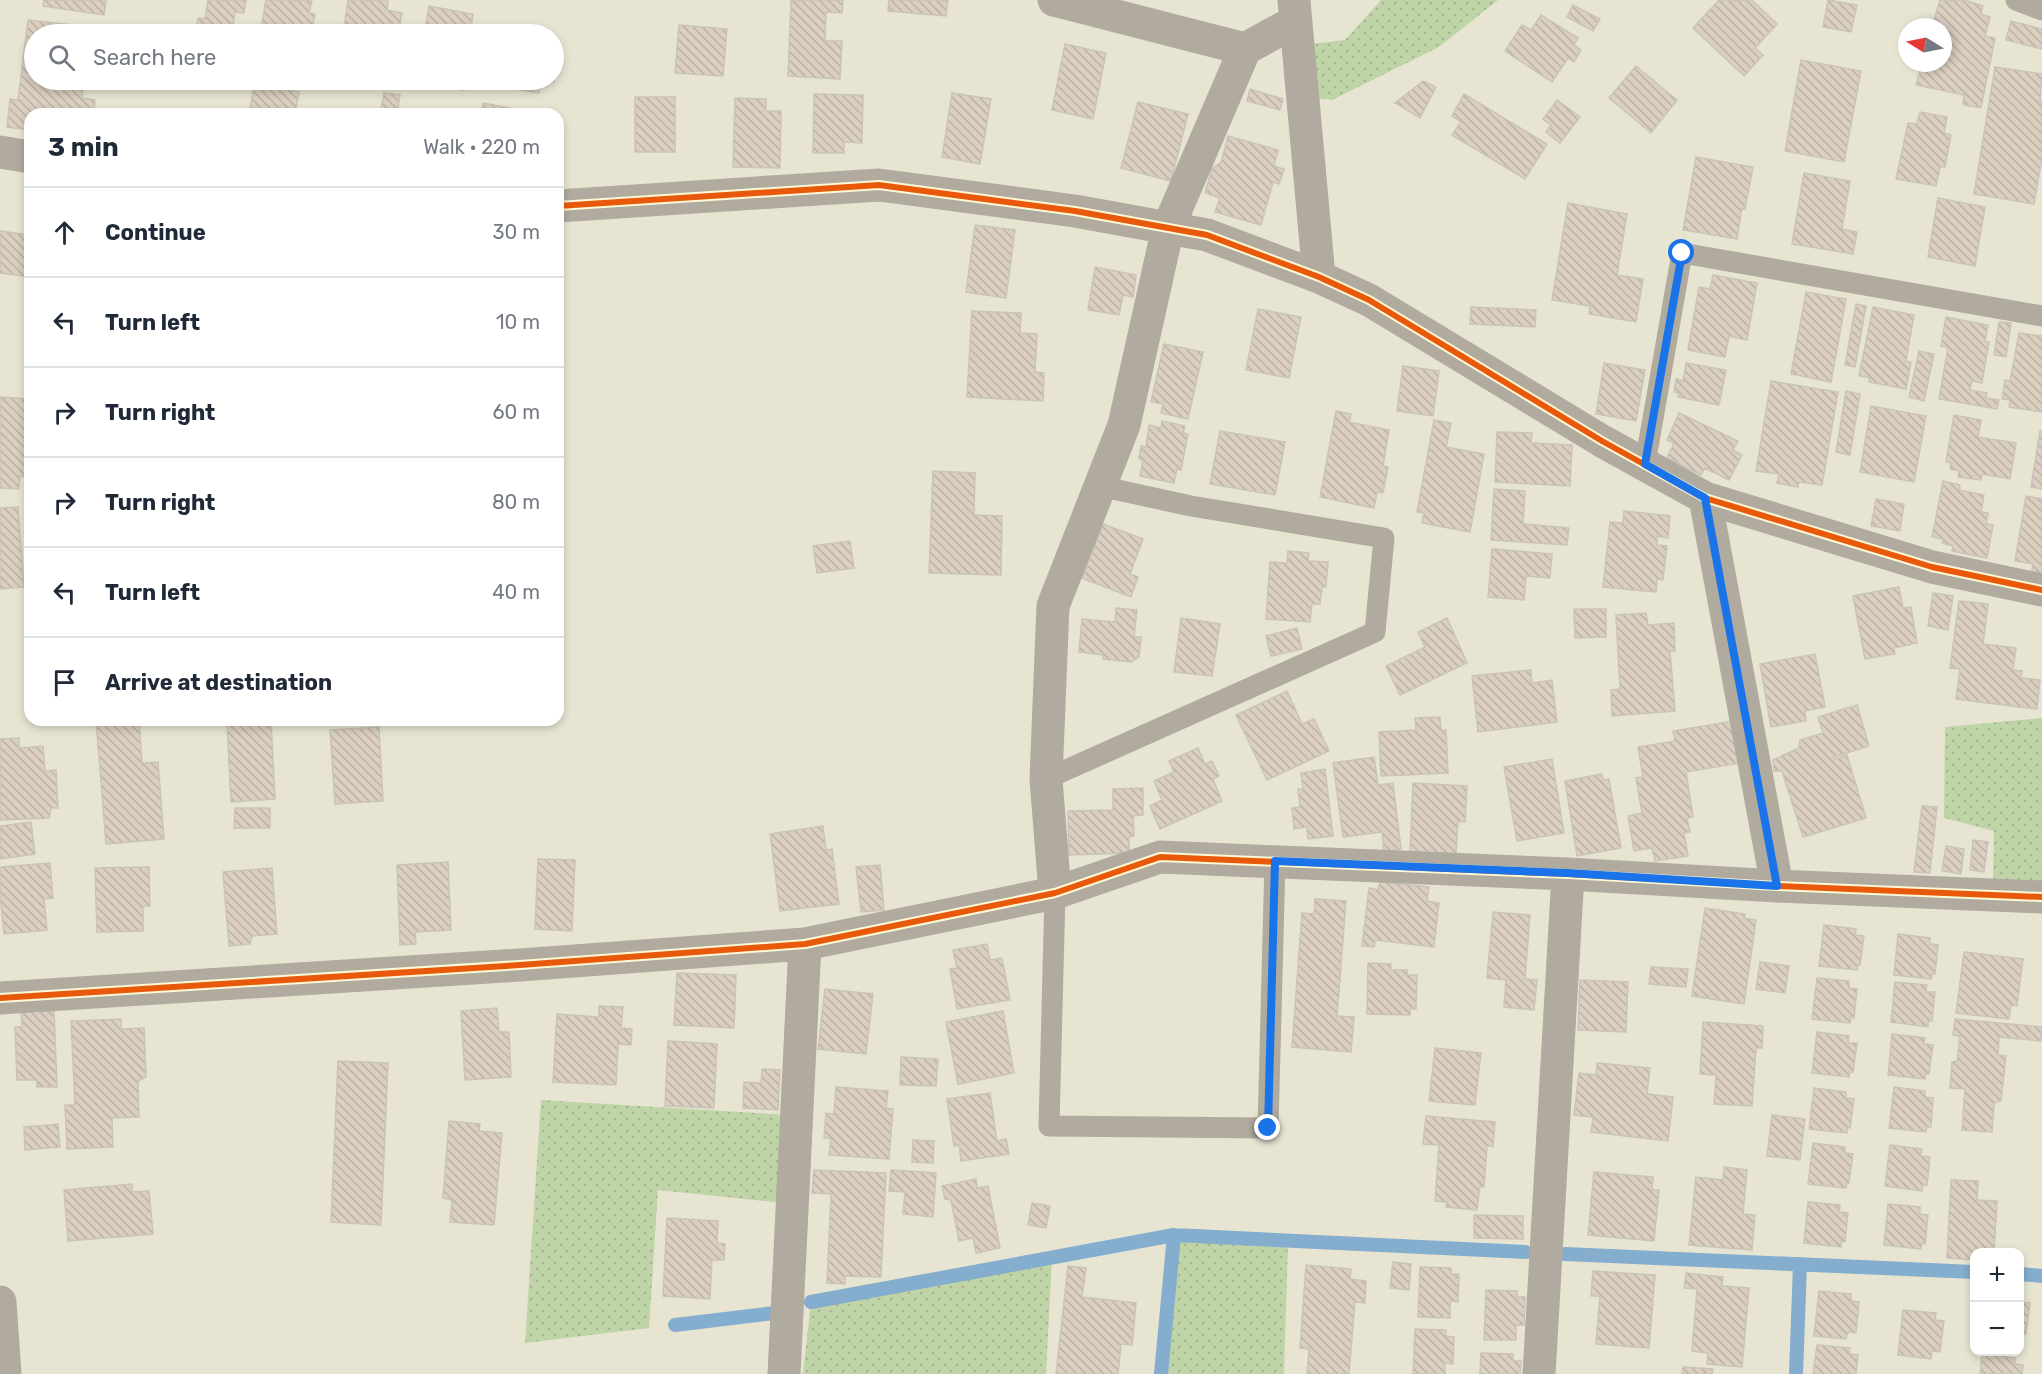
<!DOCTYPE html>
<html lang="en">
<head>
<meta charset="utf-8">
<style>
  :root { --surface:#fff; --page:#f6f6f7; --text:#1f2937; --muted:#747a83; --line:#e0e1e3 }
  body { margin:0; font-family:Rubik,sans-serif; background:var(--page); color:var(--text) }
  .controls { position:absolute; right:18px; bottom:18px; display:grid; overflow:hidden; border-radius:12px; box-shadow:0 3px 9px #0003 }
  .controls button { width:54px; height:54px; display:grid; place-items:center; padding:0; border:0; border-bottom:2px solid var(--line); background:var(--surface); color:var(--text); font:30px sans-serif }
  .compass { position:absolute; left:1898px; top:18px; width:54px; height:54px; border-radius:50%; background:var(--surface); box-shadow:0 3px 9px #0003; rotate:280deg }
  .stop { position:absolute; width:18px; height:18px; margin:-14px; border:4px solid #1a73e8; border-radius:50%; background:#fff }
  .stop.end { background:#1a73e8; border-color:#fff; box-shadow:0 2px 6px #0008 }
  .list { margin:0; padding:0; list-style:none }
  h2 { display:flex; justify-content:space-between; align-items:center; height:78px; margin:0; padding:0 24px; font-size:26px }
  h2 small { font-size:20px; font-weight:400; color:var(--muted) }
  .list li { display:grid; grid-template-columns:39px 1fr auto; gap:18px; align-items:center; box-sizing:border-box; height:90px; padding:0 24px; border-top:2px solid var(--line) }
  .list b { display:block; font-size:22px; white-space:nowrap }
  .list em { font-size:20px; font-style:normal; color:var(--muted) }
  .icon { flex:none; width:33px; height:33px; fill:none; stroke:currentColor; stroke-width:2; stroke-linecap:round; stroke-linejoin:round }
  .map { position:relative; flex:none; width:2042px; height:1374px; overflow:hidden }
  .search { position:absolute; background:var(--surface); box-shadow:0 3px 9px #0003; left:24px; top:24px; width:540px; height:66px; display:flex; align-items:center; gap:15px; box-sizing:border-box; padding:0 21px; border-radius:33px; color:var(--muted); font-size:22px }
  .panel { position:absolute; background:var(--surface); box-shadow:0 3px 9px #0003; left:24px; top:108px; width:540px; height:618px; border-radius:18px }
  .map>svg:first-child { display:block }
</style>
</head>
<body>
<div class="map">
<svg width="2042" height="1374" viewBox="0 0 2042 1374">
  <defs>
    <pattern id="green-dots" width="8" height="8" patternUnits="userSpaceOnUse" patternTransform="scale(1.5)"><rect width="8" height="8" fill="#bfd4a7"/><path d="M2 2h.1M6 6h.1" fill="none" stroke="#a4b68f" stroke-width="1.8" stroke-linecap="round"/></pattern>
    <pattern id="building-back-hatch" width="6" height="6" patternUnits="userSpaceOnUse" patternTransform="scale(1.5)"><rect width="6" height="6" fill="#dbcfc0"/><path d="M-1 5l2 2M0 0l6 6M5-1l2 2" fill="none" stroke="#bcb1a4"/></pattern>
  </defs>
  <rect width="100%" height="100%" fill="#e7e5d2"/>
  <!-- green -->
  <path fill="url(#green-dots)" d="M1381,0H1498L1439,47L1332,100L1318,98L1310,44L1345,40Z
    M2042,718V885L1993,883L1994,831L1944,818L1945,727Z
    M541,1100L787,1115L783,1203L658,1190L649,1328L525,1343Z
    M1174,1235L1288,1241L1284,1374H1161Z
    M1052,1257L1046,1374H803L811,1302Z"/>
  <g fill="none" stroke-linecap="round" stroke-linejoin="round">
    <!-- stream -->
    <path stroke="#84adce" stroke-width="14" d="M1565,1254L1974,1272
      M2020,1274L2042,1276
      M811,1302L1174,1235L1526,1252
      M675,1325L774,1313
      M1161,1374L1174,1235
      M1796,1374L1800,1264"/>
  </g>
  <!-- building -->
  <path fill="url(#building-back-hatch)" stroke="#cac4b8" stroke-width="1.5" d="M44,0H106L104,15L43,6Z
    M208,0H246L244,13L235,12L232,34H235H195L198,18L205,19Z
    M266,0H312L309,13L315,14L311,34H260Z
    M348,0H388L387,10L402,13L398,34H343Z
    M791,0H843L842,13L826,12L825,41H842L840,79L788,76Z
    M889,0H948L946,16L888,11Z
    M1719,0H1752L1777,24L1755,48L1763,55L1744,76L1693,28Z
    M1828,0L1857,5L1851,32L1823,27Z
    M1940,0H1965L1983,6L1981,14L1990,17L1985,36L1995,38L1981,108L1963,105L1964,95L1916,85L1922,63H1943V27H1932Z
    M1573,5L1600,19L1593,31L1567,17Z
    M429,6L473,14L470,34H424Z
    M1541,15L1578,38L1574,45L1581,50L1574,62L1568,58L1552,82L1505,51L1522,25L1531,30Z
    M28,20L90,27L89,34H34V80H84L82,98L95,100L94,114H30V130L7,127L10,99L18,100Z
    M2011,21L2042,29V49L2006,40Z
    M679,25L727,29L723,76L675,73Z
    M1065,44L1106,53L1093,119L1052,110Z
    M554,50L560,51L554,82L540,80L539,93L501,87L502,80H554Z
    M1801,60L1861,71L1844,162L1785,151Z
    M1636,66L1677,100L1651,133L1609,98Z
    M1995,67L2042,74L2040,101H2042V158L2034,204L1974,194Z
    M188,80H232L230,89L188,83Z
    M255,80H293L291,91L299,92L295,114H249Z
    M416,80H465L464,90L416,81Z
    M1423,81L1436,87L1420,118L1395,103Z
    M1250,89L1283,99L1280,110L1247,101Z
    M384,93L400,95L397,114H380Z
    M952,93L991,99L980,164L942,157Z
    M814,94L863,95L862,143L844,142V153H813Z
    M1464,94L1547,144L1525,179L1452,135L1461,122L1452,116Z
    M635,97H675V152H635Z
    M735,98L766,99V111H781L780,168L733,167Z
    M1557,100L1580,117L1560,143L1546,132L1551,125L1543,119Z
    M1138,102L1188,114L1171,181L1121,168Z
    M483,103L520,110L519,114H482Z
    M1920,112L1947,117L1944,133L1951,135L1945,167H1940L1936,186L1896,179L1908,123L1917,124Z
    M1228,136L1278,150L1274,166L1284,169L1279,184L1273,182L1261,225L1215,212L1220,198L1205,193L1212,168L1221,163Z
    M1696,157L1753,167L1745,209L1742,208L1737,239L1683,230Z
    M1804,173L1850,181L1842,229L1857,232L1853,254L1792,244Z
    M1938,198L1985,207L1975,266L1928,257Z
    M1568,203L1627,214L1617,275L1643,279L1636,322L1589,314L1590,306L1552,300Z
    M975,225L1015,230L1006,298L966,292Z
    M0,231L30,235V277L0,273Z
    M1095,267L1136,275L1133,297L1123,295L1119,315L1088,310Z
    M1713,275L1757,283L1747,340L1729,336L1725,357L1688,350L1699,287L1710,289Z
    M1806,292L1846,299L1831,382L1791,374Z
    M559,295L561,351H558V296Z
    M1856,304L1866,306L1855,367L1845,365Z
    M1471,307L1536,310L1535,327L1470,324Z
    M1873,307L1914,315L1906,361L1911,362L1906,389L1869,382L1870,378L1859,376Z
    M1258,309L1301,317L1289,378L1246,370Z
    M972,311L1021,313L1020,333L1037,334L1035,372L1044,373L1043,401L967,397Z
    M1946,317L1988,325L1985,341L1989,342L1982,383L1972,381L1970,390L1987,393L1986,398L1999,400L1997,409L1939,399L1948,348L1941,346Z
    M1999,322L2011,323L2006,357L1994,355Z
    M2019,333L2042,336V412L2009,407L2010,400L2002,399L2005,380L2010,381Z
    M1164,344L1203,352L1188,419L1161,413L1163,404L1151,402Z
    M1919,351L1934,354L1924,401L1909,397Z
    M1604,363L1645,370L1636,421L1596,414Z
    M1686,363L1726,370L1719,405L1678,397L1679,393L1674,392L1676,379L1683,381Z
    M1403,366L1439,371L1433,416L1397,411Z
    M1771,381L1838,392L1822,485L1799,482L1798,487L1777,483L1779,474L1756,471Z
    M1846,391L1860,394L1850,455L1836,452Z
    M0,397L30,399V477L20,476L19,489L0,488Z
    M1871,406L1926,416L1914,482L1860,472Z
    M1336,411L1351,414L1349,422L1389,430L1383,466L1388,467L1383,493L1377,492L1374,508L1320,497Z
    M1679,413L1738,441L1733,450L1742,455L1729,480L1705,468L1701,475L1667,458L1674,443L1667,440Z
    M1954,415L1981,420L1978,437L2016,443L2010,479L1982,474L1981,480L1958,477L1959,471L1950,469L1951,463L1946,462Z
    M1434,420L1451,423L1446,447L1484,454L1470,532L1422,523L1424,513L1417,512Z
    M1162,421L1185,426L1183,433L1188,434L1181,470L1177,469L1174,483L1140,476L1143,460L1139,459L1141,446L1146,447L1149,425L1161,428Z
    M1220,431L1285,442L1275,495L1210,484Z
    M2040,431H2042V489L2031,487Z
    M1497,432L1532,433L1531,443L1572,445L1570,486L1495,482Z
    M933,471L975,473L974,515L1002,516L1001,575L929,573Z
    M1943,481L1960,485L1959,490L1984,495L1981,512L1988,513L1986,524L1993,525L1987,558L1952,551L1953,546L1942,543L1943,539L1932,537Z
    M1494,489L1525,491L1523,524L1569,528L1567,545L1491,540Z
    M2026,496L2042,499V576L2031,574L2033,564L2015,561Z
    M1876,499L1904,504L1900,531L1871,526Z
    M18,507L24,587L0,589V508Z
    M1624,511L1670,516L1668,538L1657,536V545L1667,546L1663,580L1657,579L1656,592L1603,587L1610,522L1623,523Z
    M1103,524L1143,539L1130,574L1138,577L1131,597L1082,578Z
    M850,541L854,568L817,573L813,546Z
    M1492,549L1552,554L1550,578L1526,576L1524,600L1488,597Z
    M1288,551L1309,553L1308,561L1328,562L1326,587H1322L1320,604H1312L1310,622L1266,619L1270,562L1287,563Z
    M1899,587L1903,608L1911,607L1917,643L1894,648L1895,654L1865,659L1853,596Z
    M1933,593L1953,596L1948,630L1928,626Z
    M1959,601L1988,604L1983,644L2016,648L2013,670L2022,671L2021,678L2040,680L2037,709L1956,699L1960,669L1950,668Z
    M1116,608L1137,610L1134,637H1141L1139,657L1131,662L1103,659V655L1079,652L1082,619L1115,622Z
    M1574,609H1606V637L1575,638Z
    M1646,613L1648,625L1674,623L1675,651H1670L1675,711L1612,716L1611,690L1620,689L1616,615Z
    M1181,618L1220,624L1212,676L1174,672Z
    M1447,618L1467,663L1400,695L1386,666L1425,647L1418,632Z
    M1297,628L1302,649L1271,656L1266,636Z
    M1815,654L1825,707L1805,711L1806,721L1771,727L1760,664Z
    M1531,670L1532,683L1552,680L1557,722L1478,732L1472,676Z
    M1287,691L1302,724L1314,719L1329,751L1267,780L1236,715Z
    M1857,705L1869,746L1834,757L1835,759L1847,755L1866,818L1803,837L1782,771H1774L1773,760L1799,748L1800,740L1823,733L1818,717Z
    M1440,717L1441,730H1446L1448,773L1381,776L1379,732L1416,730L1415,718Z
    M96,720H139L142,763L158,762L164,839L106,844Z
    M271,721L275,799L231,802L227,724Z
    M1733,721L1740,763L1686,772L1693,817L1687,818L1690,832L1684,833L1688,856L1655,861L1652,848L1634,851L1628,816L1642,813L1636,778L1643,777L1638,747L1675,741L1673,731Z
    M379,727L383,801L335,804L330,730Z
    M19,738V748L43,746L45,771L56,770L58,808H51L49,818L0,820V739Z
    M1198,748L1205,764L1212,761L1219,776L1213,779L1222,801L1160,829L1150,806L1162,800L1154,781L1174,772L1169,761Z
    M1374,757L1378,785L1393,783L1401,849L1384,852L1382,832L1343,837L1333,763Z
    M1552,759L1564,833L1517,841L1504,767Z
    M1325,769L1333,836L1308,839L1307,827L1294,829L1292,808L1300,807L1298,789H1303L1301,773Z
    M1602,774L1603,780L1609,779L1621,848L1577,856L1565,781Z
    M1413,783L1467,786L1465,822L1458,821L1456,854L1410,852Z
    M1143,788V815L1133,816L1134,836L1129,837V853L1069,855L1068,811L1113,810V789Z
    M1922,806L1937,807L1930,873L1914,872Z
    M235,808H270V828H234Z
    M31,822L35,854L0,859V826Z
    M823,826L826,850L832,849L839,904L780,911L770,834Z
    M1973,840L1988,842L1984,872L1970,870Z
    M1946,846L1964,849L1961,874L1942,871Z
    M538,859L575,860L572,931L535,929Z
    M448,862L451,930L415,932L416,944L400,945L397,865Z
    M50,863L53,898L44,899L47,930L4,934L0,895V867Z
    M880,865L884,910L861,912L856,867Z
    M149,867L150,906H143V931L97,932L95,868Z
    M272,868L277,934L252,936L250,944L229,946L223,872Z
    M1380,882L1429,887L1427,901L1439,903L1434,947L1375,940L1374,947L1362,946L1369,888L1378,890Z
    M1315,899L1346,901L1337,1016L1354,1017L1351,1052L1292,1047L1302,913L1314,914Z
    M1705,908L1745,914L1744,918L1756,920L1744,1004L1692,996Z
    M1493,912L1530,915L1525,979L1537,980L1534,1010L1504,1007L1506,980L1487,978Z
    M1824,925L1856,929L1855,935L1864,936L1860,965H1858L1857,970L1819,966Z
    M1898,934L1930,938V944L1938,945L1935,974H1932L1931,979L1894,975Z
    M987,944L990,960L1002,958L1010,1000L957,1009L950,969L957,968L953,950Z
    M1964,952L2023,959L2017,1006L2011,1005L2009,1019L1956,1013Z
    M1760,962L1789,966L1785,993L1756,989Z
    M1368,963L1391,964V970H1407V975H1417L1416,1009H1410V1015L1367,1014Z
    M1651,967L1688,969L1686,987L1649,984Z
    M677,973L736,975L734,1028L674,1025Z
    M1817,978L1849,981V988L1857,989L1854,1018L1851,1017L1850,1023L1812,1019Z
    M1580,980L1628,982L1626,1032L1578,1030Z
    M1895,982L1927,985L1926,992H1935L1932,1021H1928V1027L1891,1022Z
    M825,989L873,994L866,1054L818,1049Z
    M599,1006L623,1007L621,1028L632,1029L631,1045L618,1044L616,1085L553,1082L557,1014L599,1017Z
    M497,1008L499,1032H509L511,1077L465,1080L461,1011Z
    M54,1010L57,1087H37V1080H17L15,1027H22L21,1011Z
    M1003,1011L1014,1073L958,1084L946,1022Z
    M121,1019V1029L144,1028L146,1077L138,1081L139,1117L112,1118L113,1147L67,1149L65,1105H75L71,1021Z
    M1955,1019L2042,1027L2041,1041L1999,1037L1998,1055L2006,1056L2001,1101L1994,1103L1992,1132L1962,1130L1965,1089L1950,1088L1952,1062L1957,1061L1960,1036L1953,1035Z
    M1703,1022L1763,1026L1762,1048H1756L1752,1106L1714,1104L1716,1075L1700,1074Z
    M1817,1032L1849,1036L1848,1043H1857L1853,1072H1850L1849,1077L1812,1073Z
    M1892,1034L1925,1038L1924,1044L1933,1045L1929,1074L1926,1073L1925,1079L1888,1075Z
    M668,1041L717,1044L714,1108L665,1106Z
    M1435,1048L1481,1053L1475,1105L1429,1101Z
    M901,1057L938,1059L936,1086L900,1085Z
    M338,1061L388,1063L381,1225L331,1222Z
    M1597,1063L1650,1068L1647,1094L1673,1097L1668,1141L1591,1132L1593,1117L1574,1115L1579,1073L1596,1075Z
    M762,1069L780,1070L778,1110L743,1108L744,1082L761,1083Z
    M836,1087L888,1091L886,1108L893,1109L889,1159L829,1155L831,1138H824L826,1113L834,1114Z
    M1894,1087L1925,1091V1097L1933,1098L1931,1127H1927L1926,1132L1889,1128Z
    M1814,1088L1846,1092V1098L1854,1099L1850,1128L1848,1127L1847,1133L1809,1129Z
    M990,1093L997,1141L1006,1139L1009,1154L961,1161L959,1145L954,1146L947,1099Z
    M1772,1115L1805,1119L1800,1160L1767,1156Z
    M1426,1116L1495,1122L1493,1146H1487L1484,1187L1480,1186L1477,1210L1446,1207L1447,1202L1435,1201L1439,1145L1423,1144Z
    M449,1121L480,1124L479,1131L502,1133L494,1225L450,1222L452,1200L443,1198Z
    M58,1124L60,1147L25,1150L24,1127Z
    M913,1140L934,1141L933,1163L912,1162Z
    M1813,1143L1845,1147V1153L1853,1154L1849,1183H1847L1846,1188L1808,1184Z
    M1890,1145L1922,1149L1921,1156L1930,1157L1927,1185H1923L1922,1191L1885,1186Z
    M1724,1167L1747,1170L1743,1214L1755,1215L1752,1250L1689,1245L1696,1177L1723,1180Z
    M814,1170L886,1173L881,1277L845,1276V1284L827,1283L831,1194L812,1193Z
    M891,1170L936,1173L933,1217L903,1214L905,1192L889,1191Z
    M1594,1172L1653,1177L1652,1190H1659L1654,1241L1588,1235Z
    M976,1179L977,1188L988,1186L1000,1248L976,1253L973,1238L959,1241L951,1200L945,1199L942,1186Z
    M1951,1180L1978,1181L1977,1200L1997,1201L1994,1252H1974V1260L1947,1258Z
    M132,1184V1192L149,1191L153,1234L68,1241L64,1190Z
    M1808,1202L1840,1205L1839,1212L1848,1213L1845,1242L1841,1241V1247L1804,1243Z
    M1032,1203L1050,1206L1046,1228L1028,1225Z
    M1888,1204L1920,1207V1214L1928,1215L1925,1244L1922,1243L1921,1249L1884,1245Z
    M1474,1215L1523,1216V1239L1474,1238Z
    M667,1218L718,1221L717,1243L725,1244L724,1260H712L710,1299L663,1296Z
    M1393,1262L1411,1264L1409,1290L1390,1288Z
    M1306,1265L1351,1269L1350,1279L1366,1281L1365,1303L1355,1302L1349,1374H1307L1309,1349L1300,1348Z
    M1068,1266L1086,1268L1082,1297L1136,1303L1132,1345L1121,1344L1118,1374H1056Z
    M1420,1267L1451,1268V1274H1459L1458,1302L1450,1301V1318L1418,1317Z
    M1593,1271L1655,1275L1649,1348L1596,1344L1600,1296H1591Z
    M1686,1273L1723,1277L1722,1286L1749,1288L1742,1367L1707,1364L1708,1353L1692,1351L1697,1289L1684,1288Z
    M1486,1290L1517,1291V1297H1525L1524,1325H1516V1340H1484Z
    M1819,1291L1851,1294V1301L1859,1302L1856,1333L1848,1332L1846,1339L1814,1336Z
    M2020,1295H2022L2021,1302L2030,1303L2026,1334H2020Z
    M1903,1310L1936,1313L1935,1320L1944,1321L1940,1352L1932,1351L1931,1359L1898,1355Z
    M1415,1329L1446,1330V1336L1454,1337L1453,1364L1445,1363V1374H1413Z
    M1817,1345L1850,1348L1849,1354L1858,1355L1856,1374H1813Z
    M1481,1353L1513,1354V1361H1521L1520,1374H1480Z
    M1982,1354L2015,1358V1364L2023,1365L2022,1374H1980Z
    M1683,1367L1713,1369L1712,1374H1682Z"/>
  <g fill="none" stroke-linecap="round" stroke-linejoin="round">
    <!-- service -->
    <path stroke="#b0ab9e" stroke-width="21" d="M2016,0L2042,10
      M1645,464L1682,253L2042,316
      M1046,779L1375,632L1384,538L1191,506L1099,486
      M1055,893L1049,1126L1268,1128L1275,861"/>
    <!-- minor -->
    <path stroke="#b0ab9e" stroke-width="33" d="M1054,0L1245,49
      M1294,1L1319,277
      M0,152L30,157
      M558,206L879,185L1075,211L1207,235L1319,277L1369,300L1602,441L1705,498L1932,567L2042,590
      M1705,498L1777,886
      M1055,893L1046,779L1053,606L1124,425L1168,228L1245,49L1296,21
      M0,998L520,965L805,944L1055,893L1160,857L1568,874L1777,886L2042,897
      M784,1374L805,944
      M1539,1374L1568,874"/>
    <!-- tertiary -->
    <path stroke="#b0ab9e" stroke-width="33" d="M0,1302L5,1374"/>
    <!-- cycleway casing -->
    <g stroke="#fdf8d6" stroke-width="10">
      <path id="cycleway" d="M558,206L879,185L1075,211L1207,235L1319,277L1369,300L1602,441L1705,498L1932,567L2042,590
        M0,998L520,965L805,944L1055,893L1160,857L1568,874L1777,886L2042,897"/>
    </g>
    <!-- cycleway -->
    <use href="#cycleway" stroke="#e8590c" stroke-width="6"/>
  </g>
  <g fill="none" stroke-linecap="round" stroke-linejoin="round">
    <!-- route -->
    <path stroke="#1a73e8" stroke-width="8" d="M1268,1128L1275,861L1568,873L1777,886L1705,498L1645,464L1682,253"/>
  </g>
</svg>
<div class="controls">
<button>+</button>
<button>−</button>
</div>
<svg class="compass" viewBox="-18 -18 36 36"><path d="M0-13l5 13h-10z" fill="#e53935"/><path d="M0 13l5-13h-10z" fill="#747a83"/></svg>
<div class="stop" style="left:1682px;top:253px"></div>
<div class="stop end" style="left:1268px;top:1128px"></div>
<div class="search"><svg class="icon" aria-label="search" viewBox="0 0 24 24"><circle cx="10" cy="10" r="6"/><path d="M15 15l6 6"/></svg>Search here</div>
<section class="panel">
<h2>3 min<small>Walk · 220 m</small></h2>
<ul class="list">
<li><svg class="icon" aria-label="ahead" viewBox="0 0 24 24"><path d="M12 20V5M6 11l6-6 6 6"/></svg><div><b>Continue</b></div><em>30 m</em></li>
<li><svg class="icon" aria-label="left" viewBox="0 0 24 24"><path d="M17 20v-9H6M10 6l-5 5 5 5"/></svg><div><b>Turn left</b></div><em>10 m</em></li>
<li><svg class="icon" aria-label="right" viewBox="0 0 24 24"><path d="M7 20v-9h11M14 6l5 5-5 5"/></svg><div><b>Turn right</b></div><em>60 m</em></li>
<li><svg class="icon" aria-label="right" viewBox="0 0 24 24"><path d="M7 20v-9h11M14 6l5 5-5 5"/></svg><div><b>Turn right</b></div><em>80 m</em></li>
<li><svg class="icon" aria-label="left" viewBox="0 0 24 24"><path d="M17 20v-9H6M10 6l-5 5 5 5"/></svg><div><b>Turn left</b></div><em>40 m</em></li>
<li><svg class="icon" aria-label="arrive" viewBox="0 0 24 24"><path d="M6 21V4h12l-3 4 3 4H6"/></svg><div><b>Arrive at destination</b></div></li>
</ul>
</section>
</div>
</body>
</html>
